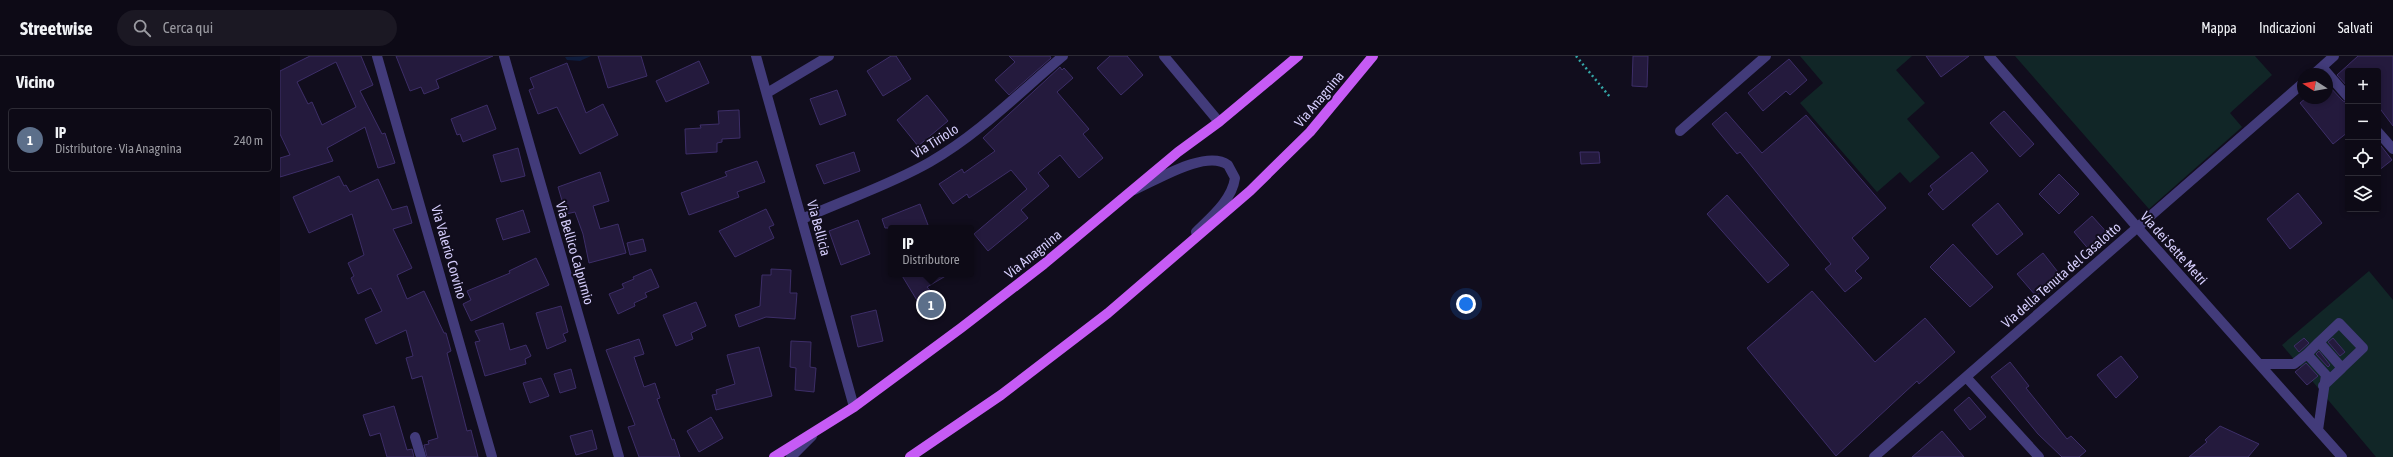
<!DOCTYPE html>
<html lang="it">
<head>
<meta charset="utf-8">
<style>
  :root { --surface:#0d0a16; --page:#1b1823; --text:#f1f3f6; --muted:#9a9aa1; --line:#2d2b35; --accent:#1a73e8 }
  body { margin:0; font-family:"Asap Condensed",sans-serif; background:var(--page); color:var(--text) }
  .controls { position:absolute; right:12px; top:12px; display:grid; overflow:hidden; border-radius:4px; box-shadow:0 2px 6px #0003 }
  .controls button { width:36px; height:36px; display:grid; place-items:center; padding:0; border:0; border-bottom:1px solid var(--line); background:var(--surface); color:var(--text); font:20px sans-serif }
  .compass { position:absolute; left:2017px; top:12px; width:36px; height:36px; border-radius:50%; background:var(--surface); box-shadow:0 2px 6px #0003; rotate:281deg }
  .you { position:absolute; left:1186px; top:248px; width:14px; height:14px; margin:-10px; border:3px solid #fff; border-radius:50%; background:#1a73e8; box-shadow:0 0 0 6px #1a73e833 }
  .badge { display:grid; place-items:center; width:26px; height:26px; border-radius:50%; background:var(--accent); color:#fff; font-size:13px; font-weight:700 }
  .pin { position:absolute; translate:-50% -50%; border:2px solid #fff; box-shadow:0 1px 4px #0006 }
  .popup { position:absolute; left:608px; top:169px; width:86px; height:52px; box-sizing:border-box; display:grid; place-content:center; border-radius:4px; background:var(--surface); filter:drop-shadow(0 1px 3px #0005); font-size:13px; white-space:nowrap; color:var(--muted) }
  .popup b { font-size:15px; color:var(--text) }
  .popup::after { content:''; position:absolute; left:50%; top:100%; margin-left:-8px; border:8px solid transparent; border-top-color:var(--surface) }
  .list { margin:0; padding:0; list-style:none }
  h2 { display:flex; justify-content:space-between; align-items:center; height:52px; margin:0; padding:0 16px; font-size:17px }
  h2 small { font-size:13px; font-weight:400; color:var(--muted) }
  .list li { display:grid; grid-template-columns:26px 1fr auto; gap:12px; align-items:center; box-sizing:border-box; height:64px; margin:0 8px 8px; padding:0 8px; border:1px solid var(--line); border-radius:4px }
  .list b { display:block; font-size:15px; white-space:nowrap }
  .list p { margin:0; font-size:13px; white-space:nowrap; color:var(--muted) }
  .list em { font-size:13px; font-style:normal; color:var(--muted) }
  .icon { flex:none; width:22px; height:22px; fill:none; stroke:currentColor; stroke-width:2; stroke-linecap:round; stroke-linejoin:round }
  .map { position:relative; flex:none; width:2113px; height:401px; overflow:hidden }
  header { display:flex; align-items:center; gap:24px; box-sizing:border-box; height:56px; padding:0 20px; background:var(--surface); border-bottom:1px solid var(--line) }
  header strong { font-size:19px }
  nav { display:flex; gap:22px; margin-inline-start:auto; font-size:14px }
  .search { width:280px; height:36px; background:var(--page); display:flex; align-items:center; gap:10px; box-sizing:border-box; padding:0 14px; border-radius:22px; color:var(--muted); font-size:15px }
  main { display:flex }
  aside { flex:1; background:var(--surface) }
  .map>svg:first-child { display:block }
</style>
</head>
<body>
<header>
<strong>Streetwise</strong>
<div class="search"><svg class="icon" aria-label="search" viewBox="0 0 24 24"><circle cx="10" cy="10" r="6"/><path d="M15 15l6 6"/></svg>Cerca qui</div>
<nav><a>Mappa</a><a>Indicazioni</a><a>Salvati</a></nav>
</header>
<main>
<aside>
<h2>Vicino<small></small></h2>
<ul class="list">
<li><span class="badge" style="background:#5c6f8a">1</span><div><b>IP</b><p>Distributore · Via Anagnina</p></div><em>240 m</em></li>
</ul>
</aside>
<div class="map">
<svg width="2113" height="401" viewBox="0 0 2113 401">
  <rect width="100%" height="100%" fill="#110d1d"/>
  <!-- green -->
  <path fill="#112627" d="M1520,0H1632L1616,14L1645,47L1627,63L1660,101L1630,127L1620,116L1597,136L1520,47L1543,27Z
    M1735,0H1975L1992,19L1950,57L1962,71L1869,153Z
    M2089,215L2113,244V401H2096L2002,289Z"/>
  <!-- water -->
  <path fill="#0e1c3c" d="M311,0L300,5L287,4L285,1Z"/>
  <!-- building -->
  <path fill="#241a3d" stroke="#3d2e68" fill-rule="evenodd" d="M30,0H81L93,29L80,35L102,78L105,77L115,107L98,112L85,71L47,92L53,105L0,121V102L10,99L0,78V15ZM56,6L76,51L42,69L32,46L28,48L17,26Z
    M116,0H213L156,24L159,32L144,38L141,31L130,35Z
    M318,0H361L367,20L328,32Z
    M611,0H616L631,23L603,40L587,15Z
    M729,0H770L771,2L729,39L715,24L735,6Z
    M830,0H847L863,19L841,39L817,12Z
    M1353,0H1368L1367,31L1352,30Z
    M1646,0H1689L1661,21Z
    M2078,0H2113V70L2098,50V15H2068V31L2057,19Z
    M1509,3L1527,24L1510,39L1506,35L1483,55L1468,37Z
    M419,5L429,27L386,46L376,25Z
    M287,7L306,57L323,48L338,79L300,98L277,51L258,58L249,34L254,32L250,22Z
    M780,11L782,14L784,12L793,22L777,36L809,73L803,78L823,102L799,122L780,99L758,117L769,130L741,154L748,162L708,195L694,178L747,133L731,114L689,142L687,138L673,148L659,128L682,113L684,117L715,95L703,82Z
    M2047,28L2063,45L2068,47V76L2053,88L2020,47L2026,42H2047Z
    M557,34L566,59L540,69L530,43Z
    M647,39L668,65L638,90L617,64Z
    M207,49L216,73L183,86L180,78L177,79L171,63Z
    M459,54L460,82L442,83V86L437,87V96L406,98L405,73L421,72L420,69L439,68L438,55Z
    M1724,55L1754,88L1740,101L1710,67Z
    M1446,56L1482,97L1526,59L1606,152L1572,182L1589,202L1575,215L1582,222L1565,236L1545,213L1551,208L1460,96L1457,98L1432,68Z
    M2098,86L2112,104L2098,115Z
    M238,92L245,120L221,126L213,99Z
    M574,96L580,115L544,128L536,109Z
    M1300,96H1319L1320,107L1301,108Z
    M1692,96L1708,115L1663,154L1648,138L1653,134L1650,130Z
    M477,105L485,126L457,136L459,141L409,159L401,137L447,120L445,116Z
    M320,116L329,145L313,150L320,173L338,168L346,197L309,207L303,178L295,156L286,158L278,131Z
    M1779,118L1799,138L1779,158L1759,138Z
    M59,120L64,130L66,129L70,136L98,123L112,154L127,150L132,167L113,173L132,212L117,219L127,243L144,235L164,277H166L171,295L167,297L187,375L191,374L198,401H147L144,389L149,388L148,385L158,382L142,320L132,323L126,302L133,300L126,274L96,288L85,263L102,255L91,232L78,238L71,222L74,220L68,207L84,199L72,158L29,177L13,141Z
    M2018,137L2042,167L2010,193L1987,163Z
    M1447,139L1509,209L1488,227L1427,158Z
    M1718,147L1743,178L1717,199L1692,169Z
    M640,148L648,169L641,172H605L602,163Z
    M486,153L494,169L489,171L494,182L455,201L439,175Z
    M243,154L250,176L223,184L216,163Z
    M1812,160L1830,180L1811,196L1794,176Z
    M578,164L590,198L561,209L549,175Z
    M363,183L366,195L350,199L347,187Z
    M1673,188L1713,231L1690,251L1650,211Z
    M1763,197L1781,220L1756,240L1737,218Z
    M256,202L269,229L191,265L183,248L191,244L187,235L230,217L229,215Z
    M371,213L379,231L365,237L367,241L354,247L355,250L338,258L329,238L344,232L342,228L354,223L353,221Z
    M491,213L511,214L510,237H517L515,263L486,261L459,271L455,259L480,250L482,219H491Z
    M621,218H669L647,231L663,249L650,261L638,246Z
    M1532,235L1595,306L1645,262L1675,296L1639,328L1637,325L1556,400L1467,292Z
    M416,246L426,270L411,277L413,283L396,290L383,259Z
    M281,250L288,276L283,278L286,285L267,293L256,257Z
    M596,254L603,285L578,291L571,260Z
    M223,267L230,294L246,289L251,300L245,303L246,308L205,320L195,286L200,285L195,275Z
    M2024,282L2029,287L2019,296L2014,290Z
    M2053,282L2065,296L2060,300L2048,286Z
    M359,283L364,298L354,301L364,331L375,327L380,342L377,343L392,384L394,383L400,401H359L348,371L355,369L326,294Z
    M511,285L531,286L530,311L536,312L534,336L515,334L516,312L510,311Z
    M479,291L492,340L436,354L432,339L437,338L436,334L455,328L447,299Z
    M2039,295L2050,309L2048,311L2036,298Z
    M1841,300L1858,321L1836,342L1817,319Z
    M1730,306L1749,330L1746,332L1787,383L1791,380L1806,395L1799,401H1782L1758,378L1711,321Z
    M2026,307L2038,320L2027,329L2015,316Z
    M291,313L296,332L280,337L274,318Z
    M261,322L269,340L250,347L243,327Z
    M1689,341L1706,361L1690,374L1674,354Z
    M114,350L127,394L132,393L134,401H107L100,377L90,380L83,359Z
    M431,361L443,382L419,396L407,375Z
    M1940,370L1979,388L1968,401H1909L1927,386L1925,384Z
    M312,374L317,393L296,399L290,380Z
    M1662,375L1684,401H1632Z"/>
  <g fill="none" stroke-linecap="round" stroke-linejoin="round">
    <!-- path -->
    <path stroke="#35a7a8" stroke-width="2.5" stroke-dasharray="2 3" stroke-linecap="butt" d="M1296,0L1330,41"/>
    <!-- minor -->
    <path stroke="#423b7a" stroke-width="10" d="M97,0L212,401
      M224,0L339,401
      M476,0L574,351
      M884,0L939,66
      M1709,0L1857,171L2062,401
      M2042,11L2068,41
      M2034,18L2054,0
      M487,37L549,0
      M1400,75L1486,0
      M2098,76L2113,93
      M854,134C877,124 926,93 948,109L955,122C952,144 931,161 916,176
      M522,163C564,144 610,129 650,106C699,78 740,36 783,0
      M2039,286L2059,267L2083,292L2062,312
      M2027,298L2039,286L2062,312L2043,330
      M1979,308H2014L2027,298L2046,319L2038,374
      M1686,321L1759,401
      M135,381L141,401
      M511,401L532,380
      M1594,401L2023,27"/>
    <!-- major -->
    <path stroke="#c65bf5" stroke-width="10" d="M494,401L574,351L681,272L764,208L898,96L939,66L1018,0
      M630,401L721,339L828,257L970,135L1030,76L1093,0"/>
  </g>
  <g text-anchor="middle" stroke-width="4" stroke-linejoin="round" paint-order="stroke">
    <!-- street labels -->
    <g font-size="14" fill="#d5cdfc" stroke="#110d1d">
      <text transform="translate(1039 43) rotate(-50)" y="5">Via Anagnina</text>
      <text transform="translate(655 85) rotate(-32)" y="5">Via Tiriolo</text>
      <text transform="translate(539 172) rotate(75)" y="5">Via Bellicia</text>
      <text transform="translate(1894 192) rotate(48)" y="5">Via dei Sette Metri</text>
      <text transform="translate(169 196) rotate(74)" y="5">Via Valerio Corvino</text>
      <text transform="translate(295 197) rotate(74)" y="5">Via Bellico Calpurnio</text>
      <text transform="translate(753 198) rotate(-39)" y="5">Via Anagnina</text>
      <text transform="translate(1781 219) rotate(-41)" y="5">Via della Tenuta del Casalotto</text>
    </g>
  </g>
</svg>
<div class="controls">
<button>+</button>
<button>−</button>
<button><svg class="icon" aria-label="locate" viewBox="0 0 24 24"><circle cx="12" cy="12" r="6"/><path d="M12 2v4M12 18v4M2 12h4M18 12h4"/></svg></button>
<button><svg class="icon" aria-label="layers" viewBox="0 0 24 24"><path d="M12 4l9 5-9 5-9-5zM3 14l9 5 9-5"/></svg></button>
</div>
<svg class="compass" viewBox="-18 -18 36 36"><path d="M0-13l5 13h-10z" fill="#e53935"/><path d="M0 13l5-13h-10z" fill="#9a9aa1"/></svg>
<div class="you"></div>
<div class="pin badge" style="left:651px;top:249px;background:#5c6f8a">1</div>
<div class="popup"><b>IP</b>Distributore</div>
</div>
</main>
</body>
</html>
